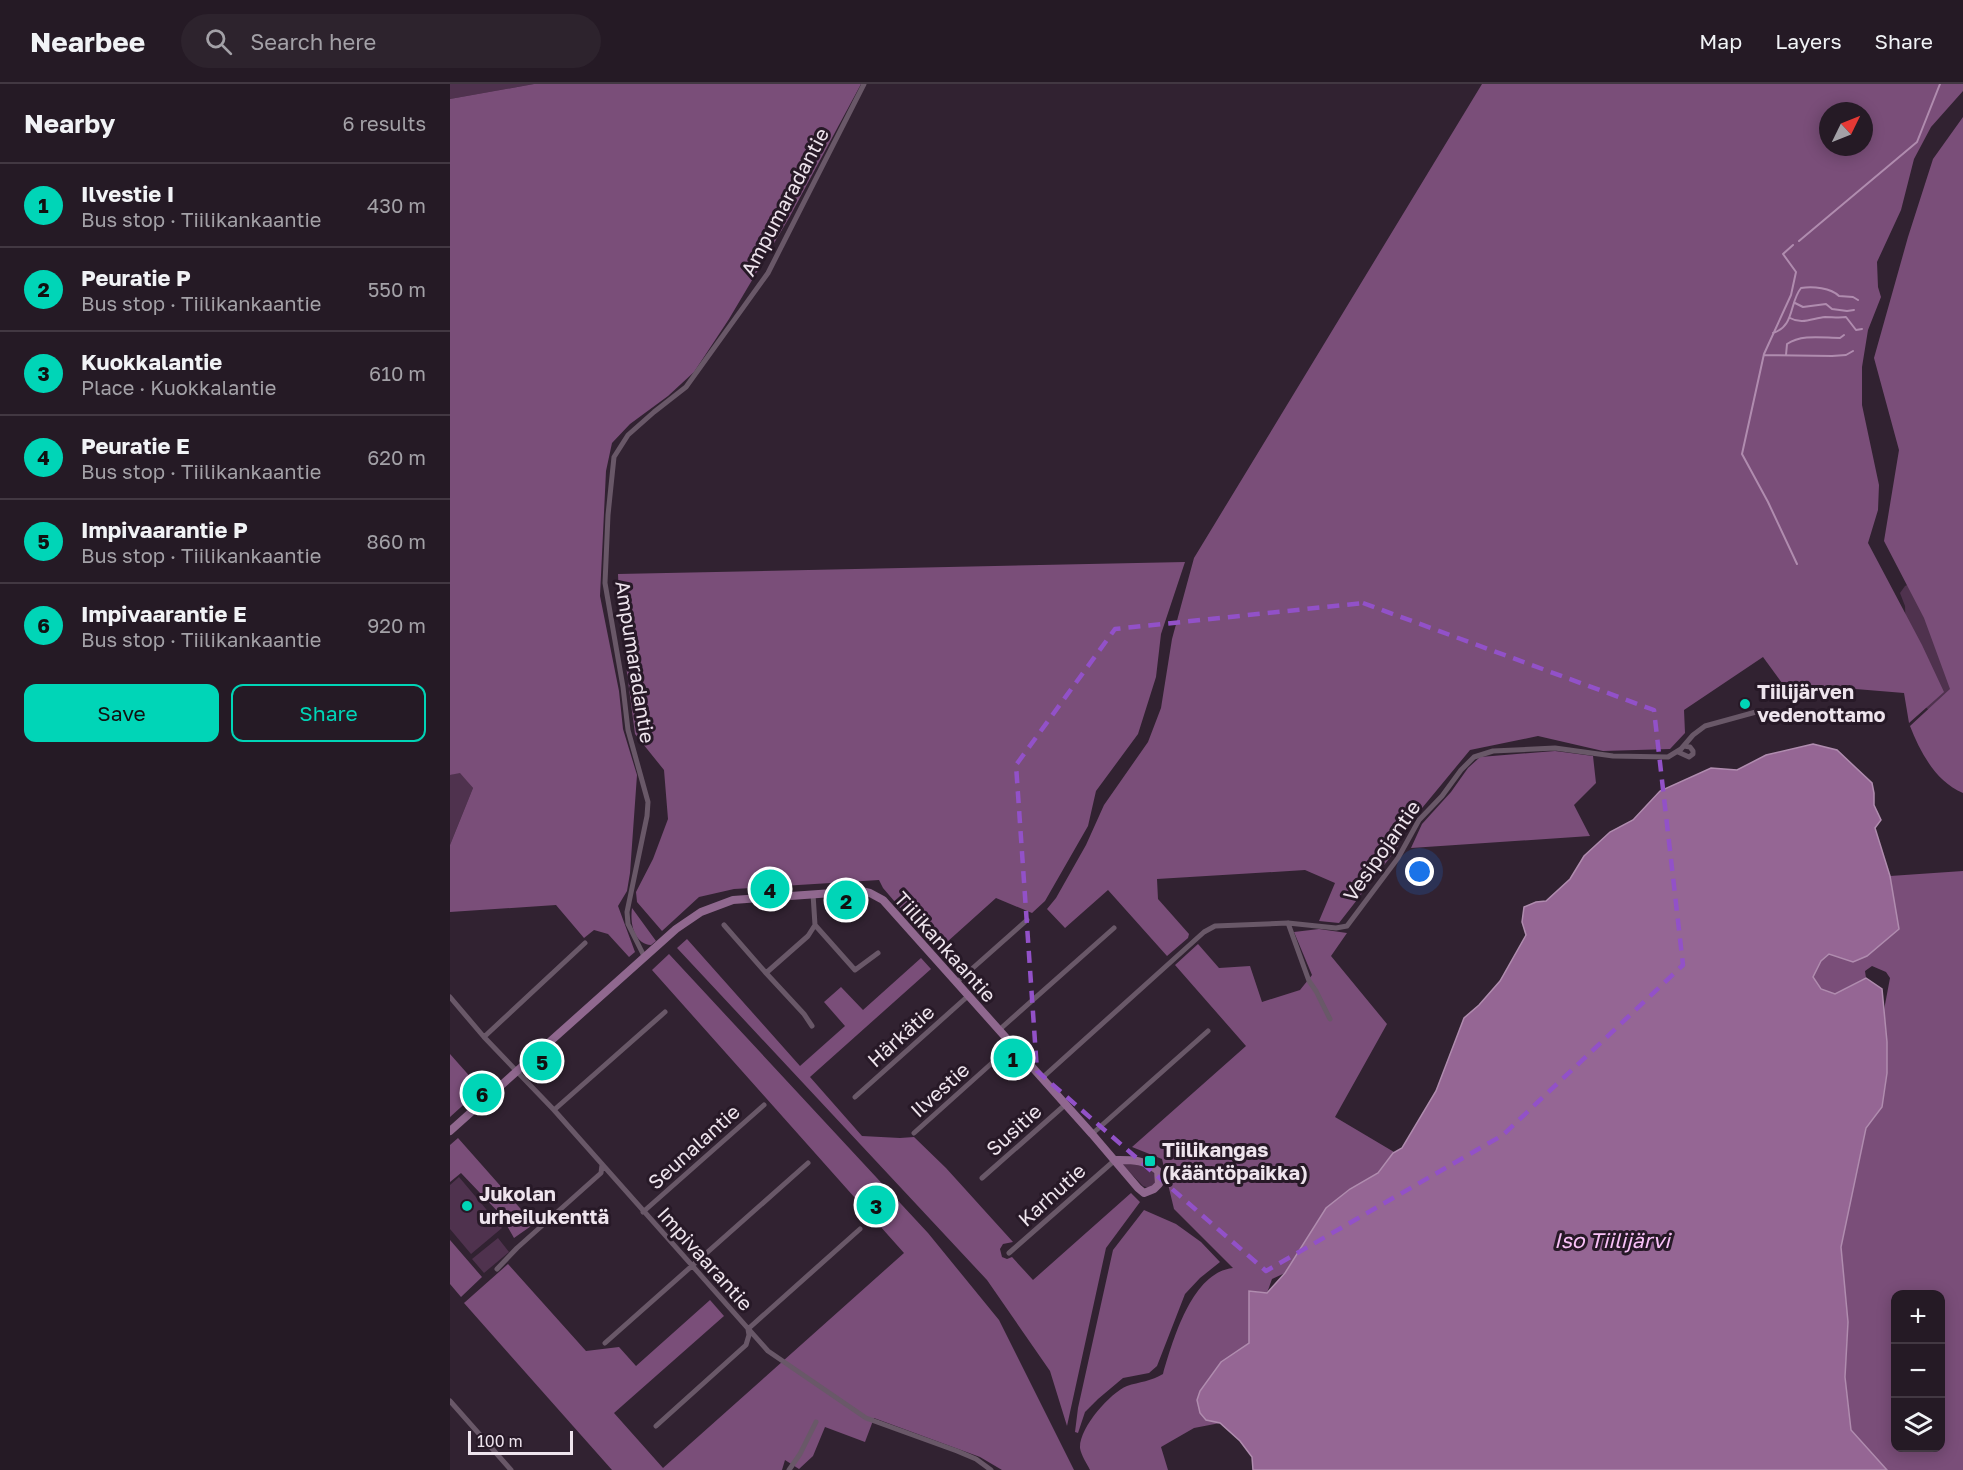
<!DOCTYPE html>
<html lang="en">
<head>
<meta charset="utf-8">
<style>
  :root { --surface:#251a25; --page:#2d232d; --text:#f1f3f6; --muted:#a3a1a7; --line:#423842; --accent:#00d5b7 }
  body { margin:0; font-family:"Golos Text",sans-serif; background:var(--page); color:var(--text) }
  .controls { position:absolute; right:18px; bottom:18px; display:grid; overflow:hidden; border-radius:12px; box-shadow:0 3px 15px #0003 }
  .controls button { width:54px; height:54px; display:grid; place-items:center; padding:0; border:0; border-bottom:2px solid var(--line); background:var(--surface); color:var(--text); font:30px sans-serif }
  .compass { position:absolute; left:1369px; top:18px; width:54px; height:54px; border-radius:50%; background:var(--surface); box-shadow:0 3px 15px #0003; rotate:47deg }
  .scale { position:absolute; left:18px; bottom:15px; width:105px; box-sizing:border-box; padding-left:6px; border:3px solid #eee4ed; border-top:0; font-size:16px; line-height:21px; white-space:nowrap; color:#eee4ed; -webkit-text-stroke:4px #271927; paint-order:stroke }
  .you { position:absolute; left:970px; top:788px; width:21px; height:21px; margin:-15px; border:4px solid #fff; border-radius:50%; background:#1a73e8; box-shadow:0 0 0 9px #1a73e833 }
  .badge { display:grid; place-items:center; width:39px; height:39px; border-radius:50%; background:var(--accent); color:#111; font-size:20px; font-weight:700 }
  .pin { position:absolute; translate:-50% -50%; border:3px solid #fff; box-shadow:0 2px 6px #0006 }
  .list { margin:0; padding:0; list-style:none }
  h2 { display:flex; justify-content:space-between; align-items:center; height:78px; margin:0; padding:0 24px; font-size:26px }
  h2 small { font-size:20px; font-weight:400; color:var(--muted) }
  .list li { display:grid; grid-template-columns:39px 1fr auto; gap:18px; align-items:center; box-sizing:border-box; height:84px; padding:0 24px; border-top:2px solid var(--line) }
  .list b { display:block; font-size:22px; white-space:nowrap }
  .list p { margin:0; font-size:20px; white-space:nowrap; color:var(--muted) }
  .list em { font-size:20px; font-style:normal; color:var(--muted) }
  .actions { display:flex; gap:12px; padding:18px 24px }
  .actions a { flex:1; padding:14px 0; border:2px solid var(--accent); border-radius:12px; text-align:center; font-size:21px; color:var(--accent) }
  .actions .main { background:var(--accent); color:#111 }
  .icon { flex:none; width:33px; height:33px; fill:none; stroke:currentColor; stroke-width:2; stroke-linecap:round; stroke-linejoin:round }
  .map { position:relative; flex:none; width:1513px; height:1386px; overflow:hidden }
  header { display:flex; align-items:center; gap:36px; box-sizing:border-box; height:84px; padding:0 30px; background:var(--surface); border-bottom:2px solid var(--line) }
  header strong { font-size:28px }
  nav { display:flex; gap:33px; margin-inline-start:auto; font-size:21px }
  .search { width:420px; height:54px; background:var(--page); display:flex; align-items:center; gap:15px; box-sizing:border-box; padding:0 21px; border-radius:33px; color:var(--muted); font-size:22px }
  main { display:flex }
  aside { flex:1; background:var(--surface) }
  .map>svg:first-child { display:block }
</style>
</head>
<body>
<header>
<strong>Nearbee</strong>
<div class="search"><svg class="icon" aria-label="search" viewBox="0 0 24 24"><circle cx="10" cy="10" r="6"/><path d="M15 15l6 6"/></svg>Search here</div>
<nav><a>Map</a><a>Layers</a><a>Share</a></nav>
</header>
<main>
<aside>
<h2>Nearby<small>6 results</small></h2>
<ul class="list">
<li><span class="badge">1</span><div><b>Ilvestie I</b><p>Bus stop · Tiilikankaantie</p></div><em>430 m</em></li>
<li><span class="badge">2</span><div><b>Peuratie P</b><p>Bus stop · Tiilikankaantie</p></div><em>550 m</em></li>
<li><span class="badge">3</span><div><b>Kuokkalantie</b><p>Place · Kuokkalantie</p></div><em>610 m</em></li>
<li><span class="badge">4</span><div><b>Peuratie E</b><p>Bus stop · Tiilikankaantie</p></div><em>620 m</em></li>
<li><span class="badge">5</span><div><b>Impivaarantie P</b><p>Bus stop · Tiilikankaantie</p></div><em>860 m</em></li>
<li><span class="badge">6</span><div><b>Impivaarantie E</b><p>Bus stop · Tiilikankaantie</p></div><em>920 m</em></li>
</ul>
<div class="actions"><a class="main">Save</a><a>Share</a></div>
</aside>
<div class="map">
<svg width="1513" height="1386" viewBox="0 0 1513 1386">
  <rect width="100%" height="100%" fill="#312231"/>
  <!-- green -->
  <path fill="#4f324e" d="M0,0H84L0,15Z
    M1513,497V700L1494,640L1469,617L1458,600L1455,522L1450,509L1455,502L1463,498Z
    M10,688L23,704L0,761V691Z
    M671,1079C687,1080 705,1078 706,1098L699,1104L693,1102Z
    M9,1093L52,1144L21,1170L0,1145V1101Z
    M48,1154L59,1168L34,1189L22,1175Z"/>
  <!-- forest -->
  <path fill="#7a4e79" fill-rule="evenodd" d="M84,0H411L339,134L279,235L244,288L218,312L180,340L162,359L156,387L150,512L169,607L173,645L187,691L180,789L177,807L168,822L185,868L179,873L158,850L144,846L134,854L106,821L0,828V761L23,704L10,689L0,691V15Z
    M1032,0H1513V7L1481,43L1464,75L1451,126L1427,178L1428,203L1431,213L1418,246L1412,283V321L1429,401L1428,426L1418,459L1472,561L1494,608L1459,639L1454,609L1357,601L1335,603L1313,573L1234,626L1235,649L1220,665L1153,667L1088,652L1020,666L963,735L945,767L889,839L869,837L885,799L855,786L707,795L708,815L739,850L738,854L717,872L658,806L615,844L597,825L606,814L636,761L654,721L698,658L711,624L722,555L744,474ZM1378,27H1414V63H1378Z
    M1513,33V709C1486,698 1470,668 1460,642L1500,605L1474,534L1434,457L1449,366L1424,274L1458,153L1483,75Z
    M735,478L711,550L706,593L688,650L646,707L638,742L595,817L582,829L546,814L487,867L433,804L429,796L284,805L249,813L212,847L187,818L186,808L203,775L218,735L214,686L185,650L170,536L168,490Z
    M1105,667L1143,672L1146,699L1124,721L1140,752L961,764L972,740L1001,708L1018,684L1030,673Z
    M1513,787V1386H1437L1401,1347L1395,1293L1398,1238L1391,1163L1416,1044L1432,1023L1437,989V958L1434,926L1440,894L1436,888L1422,882L1415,887L1416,894L1385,910L1370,905L1363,893L1371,877L1379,870L1449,845L1440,792ZM1446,1210H1490V1364H1446Z
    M182,824L206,857L201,861C183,859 180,838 182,824Z
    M869,845L897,849L881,872L937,940L885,1033L944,1068L928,1089L900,1105L876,1124L835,1189L822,1195L817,1209L799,1207V1260L771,1278L747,1316C750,1331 754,1335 770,1339L744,1344L711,1363L718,1386H640C637,1380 631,1371 630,1364C629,1344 660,1309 677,1302C689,1298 702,1297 713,1290C723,1256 742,1188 783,1184L724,1125L712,1075L682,1063L796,962L725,881L748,860L769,884L800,882L812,918L850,906L862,891L844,848Z
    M237,855L350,982L395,942L374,918L391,903L413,926L471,874L481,885L360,993L412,1052L450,1054L464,1053L496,1084L563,1158L553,1160L550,1165L552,1173L557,1175L562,1173L583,1196L681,1109L690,1118L656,1164L617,1342L600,1287L537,1196L227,864Z
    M219,870L478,1149L549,1236L624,1386H552L530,1373L424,1334L415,1358L375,1343L363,1372L349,1385L335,1376L332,1386H162L14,1219L58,1180L136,1267L169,1263L186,1282L260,1216L274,1232L164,1329L213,1384L454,1169L202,886Z
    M0,970L31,1005L0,1033Z
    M8,1054L84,1140L64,1154L51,1131L11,1089L0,1098V1061Z
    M694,1126L726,1140L751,1158L770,1178L750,1194L735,1210L707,1282L699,1289L673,1294L648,1315L635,1328L628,1349L625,1348L628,1324L663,1166Z
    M0,1156L32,1193L11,1213L0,1200Z"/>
  <!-- water -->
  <path fill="#956694" stroke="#b08caf" stroke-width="1.5" d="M1363,660L1387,666L1422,699L1424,709V721L1431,736L1425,744L1440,792L1449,845L1417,872L1403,878L1379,870L1371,877L1363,893L1371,905L1385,910L1416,894L1432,905L1437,958V989L1432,1023L1416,1044L1391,1163L1398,1238L1395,1293L1401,1346L1437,1386H803L802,1373L790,1357L770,1339L756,1336L750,1329L747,1316L750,1307L771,1278L799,1259V1207L817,1209L835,1189L876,1124L900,1105L928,1089L943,1069L952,1064L986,1007L1014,934L1029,921L1050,897L1076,851L1072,838L1074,823L1086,818L1096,817L1120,795L1134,772L1160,748L1183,736L1210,707L1261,684L1287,686L1316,671Z"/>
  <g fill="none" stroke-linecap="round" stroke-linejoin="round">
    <!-- stream -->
    <path stroke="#b08caf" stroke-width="2" d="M1349,157L1467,58L1490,0
      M1343,161L1333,170L1346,188L1341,211L1314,270L1292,370L1318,418L1347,480
      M1345,219L1353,223L1376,220L1382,225L1397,227L1404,226
      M1340,234C1352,241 1363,234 1375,233C1382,233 1389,234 1396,233L1406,246L1412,245
      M1323,249C1345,242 1339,219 1351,204C1363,202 1381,204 1389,212L1403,213L1408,216
      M1314,271L1382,272L1396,271L1403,267
      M1336,271L1337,260C1352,250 1373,254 1390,254L1394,251"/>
    <!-- street -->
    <path stroke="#695868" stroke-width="5" d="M1228,668L1239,673L1243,670V667L1240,663L1234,662
      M363,810L365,841L405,886L428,869
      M838,839L859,897L866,907L880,935
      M274,841L316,889
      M195,874L178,840L177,828L197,732L198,718L178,646L173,603L155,499L158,431L164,373L178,351L204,328L236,303L318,189L414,0
      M506,899L577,836
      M0,913L34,953L104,1026L318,1267L416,1334L507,1367L526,1375L541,1386
      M362,942L354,930L316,889L358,852L365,841
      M549,946L664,844
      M34,953L135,859
      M592,994L754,848L765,842L838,839L886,844L897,842L948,774L969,736L992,712L1011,686L1024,673L1043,667L1105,664L1163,672L1218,673L1231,665L1243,651L1255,642L1306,628
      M405,1013L518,912
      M104,1026L215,928
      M464,1049L562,961
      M642,1050L758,947
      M532,1094L616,1020
      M193,1128L314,1021
      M559,1169L665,1076
      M47,1185L67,1164L151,1089L152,1081
      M155,1259L358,1079
      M0,1317L61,1386
      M206,1342L296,1261L299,1251L298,1245L410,1145
      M339,1386L350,1370L366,1338"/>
    <!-- secondary -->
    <path stroke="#90688f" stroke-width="8" d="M0,1047L226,845L251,828L283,816L411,807L420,809L433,816L642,1050L688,1104L694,1109L704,1105L709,1100L708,1087C695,1075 681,1076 665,1076"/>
  </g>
  <!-- marked area -->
  <path fill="none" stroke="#9251c8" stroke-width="4.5" stroke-dasharray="12 8" stroke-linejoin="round" d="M913,519L1204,626L1233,881L1053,1051L816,1187L587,987L566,681L665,545Z"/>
  <!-- markers -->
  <g fill="#00d5b7" stroke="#271927" stroke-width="2">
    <circle cx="1295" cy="620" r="6"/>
    <rect x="694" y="1071" width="12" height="12" rx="3"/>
    <circle cx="17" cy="1122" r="6"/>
  </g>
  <g text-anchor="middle" stroke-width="6" stroke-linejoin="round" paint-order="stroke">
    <!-- street labels -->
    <g font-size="20" fill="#eee4ed" stroke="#271927">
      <text transform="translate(335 118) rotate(-62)" y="7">Ampumaradantie</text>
      <text transform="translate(185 578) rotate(81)" y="7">Ampumaradantie</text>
      <text transform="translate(932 767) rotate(-55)" y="7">Vesipojantie</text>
      <text transform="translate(495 863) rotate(48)" y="7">Tiilikankaantie</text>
      <text transform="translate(451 952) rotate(-42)" y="7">Härkätie</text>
      <text transform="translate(490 1006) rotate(-42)" y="7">Ilvestie</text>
      <text transform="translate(564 1046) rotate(-42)" y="7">Susitie</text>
      <text transform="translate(244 1063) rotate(-42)" y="7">Seunalantie</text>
      <text transform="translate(602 1111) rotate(-42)" y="7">Karhutie</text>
      <text transform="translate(255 1175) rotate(48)" y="7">Impivaarantie</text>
    </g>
    <!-- poi labels -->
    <g font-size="20" font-weight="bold" fill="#eee4ed" stroke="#271927" text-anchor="start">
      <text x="1307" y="615">Tiilijärven<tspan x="1307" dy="23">vedenottamo</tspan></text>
      <text x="712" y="1073">Tiilikangas<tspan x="712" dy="23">(kääntöpaikka)</tspan></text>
      <text x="29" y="1117">Jukolan<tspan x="29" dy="23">urheilukenttä</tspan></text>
    </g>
    <!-- water labels -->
    <g font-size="21" font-style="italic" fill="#f9c1f7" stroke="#271927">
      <text x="1162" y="1164">Iso Tiilijärvi</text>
    </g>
  </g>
</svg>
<div class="controls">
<button>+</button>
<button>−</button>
<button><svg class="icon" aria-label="layers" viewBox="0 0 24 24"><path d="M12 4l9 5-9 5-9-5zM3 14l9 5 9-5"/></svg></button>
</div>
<svg class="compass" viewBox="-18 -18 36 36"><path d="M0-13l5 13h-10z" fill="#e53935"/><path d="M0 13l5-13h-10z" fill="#a3a1a7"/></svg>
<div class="scale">100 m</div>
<div class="you"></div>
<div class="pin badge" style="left:563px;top:974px">1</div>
<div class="pin badge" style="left:396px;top:816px">2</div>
<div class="pin badge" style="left:426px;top:1121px">3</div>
<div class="pin badge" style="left:320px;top:805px">4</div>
<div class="pin badge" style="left:92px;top:977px">5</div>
<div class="pin badge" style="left:32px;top:1009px">6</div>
</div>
</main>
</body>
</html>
